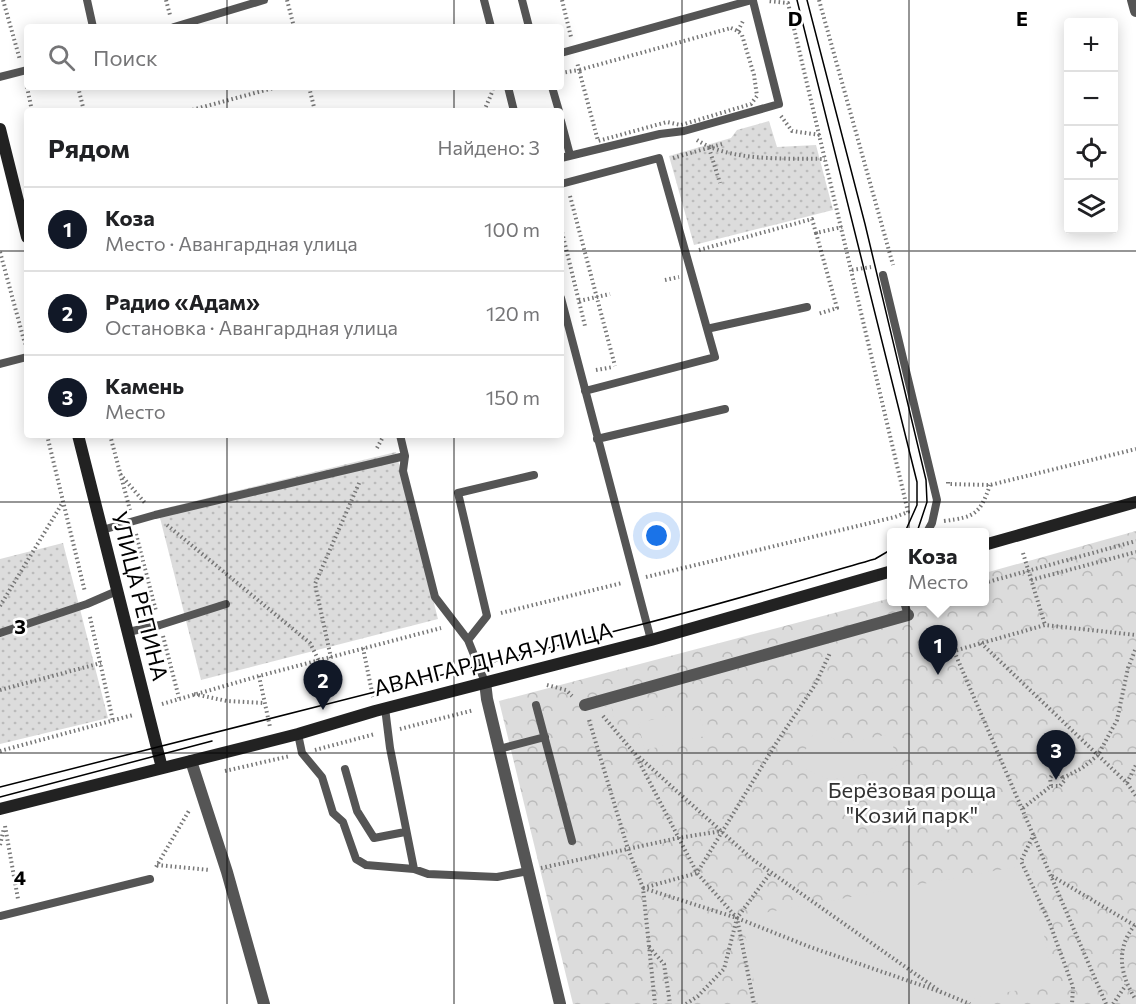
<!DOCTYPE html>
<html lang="ru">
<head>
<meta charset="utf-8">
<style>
  :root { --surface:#fff; --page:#f2f2f2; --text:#202124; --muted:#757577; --line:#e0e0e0; --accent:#111827 }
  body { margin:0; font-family:Commissioner,sans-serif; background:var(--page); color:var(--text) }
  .controls { position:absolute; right:18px; top:18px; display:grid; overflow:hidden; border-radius:6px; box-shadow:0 3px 15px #0003 }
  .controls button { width:54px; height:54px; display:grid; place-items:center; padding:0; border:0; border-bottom:2px solid var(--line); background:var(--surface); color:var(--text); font:30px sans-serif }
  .you { position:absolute; left:657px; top:536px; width:21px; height:21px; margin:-15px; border:4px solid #fff; border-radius:50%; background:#1a73e8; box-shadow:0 0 0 9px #1a73e833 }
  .badge { display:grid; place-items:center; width:39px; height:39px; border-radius:50%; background:var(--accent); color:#fff; font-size:20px; font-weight:700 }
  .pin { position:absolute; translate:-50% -50px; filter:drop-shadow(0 2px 3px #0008) }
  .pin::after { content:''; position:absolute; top:32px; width:21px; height:18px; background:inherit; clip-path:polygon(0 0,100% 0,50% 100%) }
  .popup { position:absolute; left:887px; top:528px; width:102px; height:78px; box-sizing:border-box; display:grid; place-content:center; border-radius:6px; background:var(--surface); filter:drop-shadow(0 2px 4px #0005); font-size:20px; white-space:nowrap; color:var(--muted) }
  .popup b { font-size:22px; color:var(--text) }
  .popup::after { content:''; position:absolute; left:50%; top:100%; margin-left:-12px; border:12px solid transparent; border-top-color:var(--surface) }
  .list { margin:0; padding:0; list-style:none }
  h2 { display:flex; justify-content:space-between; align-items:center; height:78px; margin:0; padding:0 24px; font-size:26px }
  h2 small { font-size:20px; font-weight:400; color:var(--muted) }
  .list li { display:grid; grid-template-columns:39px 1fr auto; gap:18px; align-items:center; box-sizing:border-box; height:84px; padding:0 24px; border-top:2px solid var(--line) }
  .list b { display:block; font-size:22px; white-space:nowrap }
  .list p { margin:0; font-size:20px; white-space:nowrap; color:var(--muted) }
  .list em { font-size:20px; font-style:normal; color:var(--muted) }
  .icon { flex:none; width:33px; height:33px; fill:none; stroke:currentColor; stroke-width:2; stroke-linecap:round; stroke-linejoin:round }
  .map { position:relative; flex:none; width:1136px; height:1004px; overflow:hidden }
  .search { position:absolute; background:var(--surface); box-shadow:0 3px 15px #0003; left:24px; top:24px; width:540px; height:66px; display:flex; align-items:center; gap:15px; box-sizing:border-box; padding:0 21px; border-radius:6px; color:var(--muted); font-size:22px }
  .panel { position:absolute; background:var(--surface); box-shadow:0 3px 15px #0003; left:24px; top:108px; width:540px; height:330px; border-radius:6px }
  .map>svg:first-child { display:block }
</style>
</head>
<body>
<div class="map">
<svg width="1136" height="1004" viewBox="0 0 1136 1004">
  <defs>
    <pattern id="grass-dots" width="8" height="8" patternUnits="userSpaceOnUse" patternTransform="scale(1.5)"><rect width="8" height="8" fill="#dcdcdc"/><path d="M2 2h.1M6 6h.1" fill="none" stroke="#bbb" stroke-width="1.8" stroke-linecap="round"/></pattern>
    <pattern id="forest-crowns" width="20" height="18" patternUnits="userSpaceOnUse" patternTransform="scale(1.5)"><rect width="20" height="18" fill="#dcdcdc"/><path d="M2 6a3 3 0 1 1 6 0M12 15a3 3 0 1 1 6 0" fill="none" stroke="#bbb"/></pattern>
  </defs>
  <rect width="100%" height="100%" fill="#fff"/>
  <!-- grass -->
  <path fill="url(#grass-dots)" d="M769,121L777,147L816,145L833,210L694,245L669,156L731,138L737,130Z
    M396,452L438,619L201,680L158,510Z
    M63,543L108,718L0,744V559Z"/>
  <!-- forest -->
  <path fill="url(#forest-crowns)" d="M1136,531V1004H573L499,701L891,598L892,602H984L985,573Z"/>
  <!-- pitch -->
  <path fill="#dcdcdc" d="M611,705L621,746L600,751L590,711Z
    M698,709L705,736L645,750L638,723Z
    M815,730L842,743L891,734L897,768L830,780L798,766Z
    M1031,864L1053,984L941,1004H758L742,917Z"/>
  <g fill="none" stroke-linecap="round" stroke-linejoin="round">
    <!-- path -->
    <path stroke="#777" stroke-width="4" stroke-dasharray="1.5 3" stroke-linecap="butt" d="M3,0L20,60
      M166,0L170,15
      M287,0L294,27
      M562,0L571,37
      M819,0L893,265
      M731,28L738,31L742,35L754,75L757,96L751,104L681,125L667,122L598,141L579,70Z
      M738,31L744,19
      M561,73L579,70L577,62
      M27,87L32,111
      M78,87L84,111
      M309,87L315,111
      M188,111L277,87
      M484,111L493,90
      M781,116L792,131L820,135
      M697,140C730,162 787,158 825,159
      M709,148L720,183
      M673,158L722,144
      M570,196L615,366
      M561,228L585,326
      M816,233L837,308L818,314
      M699,250L812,219L816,233L842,227
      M0,252L25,344
      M852,270L871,267
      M665,280L679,277
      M579,301L610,294
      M596,370L613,367
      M47,435L85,592
      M110,435L130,510
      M377,448L384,435
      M120,474L145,503
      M948,482V484L990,485L1136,449
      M944,521C975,517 980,514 990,485
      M167,525L310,643L319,661
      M136,534L156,611
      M1023,553L1045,625
      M646,577L895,517L908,512L788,3L768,1
      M1031,580L1136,552
      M984,583L1136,541
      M0,606L63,502
      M501,613L622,583
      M90,617L113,721
      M163,636L179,698
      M981,643L1127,783L1136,796
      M363,648L373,697
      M331,658L315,584L360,481
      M259,676L270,727
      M547,685L566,690L572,696
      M0,690L101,663
      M194,694L227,701L264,703
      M162,704L259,676L441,628
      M603,716L635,754L697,873L737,918L754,1004
      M589,720L628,849L643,888L655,1004
      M400,729L474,710
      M315,750L375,734
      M0,751L133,715
      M639,757L752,859L941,992
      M225,771L290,756
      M1127,783L1136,765
      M1051,786L1050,778L1053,774H1060L1063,778
      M1023,808L1051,786H1060L1064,781L1063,778L1082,768L1098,755L1117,720L1128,668L1136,648
      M5,826L18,899
      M1034,834L1021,861L1050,924L1073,987L1072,1004
      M0,845L4,828
      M157,865L210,870
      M156,867L190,809
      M541,868L678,838L722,831
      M1052,876L1134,925
      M643,888L737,918L810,947L941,992L970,1004
      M643,888L697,873L775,745L815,685L830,653
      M1135,925C1115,949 1120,975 1136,1000
      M649,947L664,964L670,1004
      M686,1004L698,996L724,969L737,918L771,872
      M1106,1004L954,651L1045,625L1136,635
      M1113,1004L1126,985"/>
    <!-- lane -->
    <path stroke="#555" stroke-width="8" d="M87,0L93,27
      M484,0L491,27
      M522,0L529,27
      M174,27L264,0
      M561,53L752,0
      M0,77L27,70
      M508,87L514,111
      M552,87L559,111
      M561,121L570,155
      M561,158L660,134L684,131L779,104L753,1
      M561,184L659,158L715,357L585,391
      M883,275L937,500L932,523L927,532
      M561,298L651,640
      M711,328L807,307
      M0,364L27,357
      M400,435L405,456L403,471L435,597L468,640L485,682
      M597,439L725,409
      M102,530L155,515L405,456
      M904,602L908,615
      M128,632L160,625L226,604
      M0,633L87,604L117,591
      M468,640L487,616L458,493L534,475
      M536,705L572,841
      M385,708L390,748L414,869
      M298,734L302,753L322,777L333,813L343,822L356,859L366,865L414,869L428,874L497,877L528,871
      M499,749L545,737
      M345,769L357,811L374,838L405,832
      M0,916L150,879"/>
    <!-- street -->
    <path stroke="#555" stroke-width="12" d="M1133,0L1136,11
      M485,682L487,699L560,1004
      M585,705L908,615
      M191,761L227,872L264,1004"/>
    <!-- secondary -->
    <path stroke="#222" stroke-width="12" d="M0,129L27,237
      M78,435L162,768
      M984,545L1136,502
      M0,809L298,734L375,711L651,640L892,571"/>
    <!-- tram -->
    <path stroke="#000" stroke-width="1.5" d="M797,0L917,482V505L905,532
      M807,0L865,224L926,480L927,502L917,532
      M0,787C214,731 429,680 643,624C721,604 798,581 875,559L892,549
      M0,797L212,741"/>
  </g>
  <!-- grid -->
  <path fill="none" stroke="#000" stroke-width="1.5" stroke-opacity="0.55" d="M227,0V27M454,0V27M682,0V1004M909,0V1004M227,87V111M454,87V111M0,251H27M561,251H1136M227,435V1004M454,435V1004M0,502H1136M0,753H1136"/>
  <g text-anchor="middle" stroke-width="5" stroke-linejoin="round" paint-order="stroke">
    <!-- street labels -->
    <g font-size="22" fill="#000" stroke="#fff">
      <text transform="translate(140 596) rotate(76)" y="8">УЛИЦА РЕПИНА</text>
      <text transform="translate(493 659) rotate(-14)" y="8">АВАНГАРДНАЯ УЛИЦА</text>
    </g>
    <!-- park labels -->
    <g font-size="22" fill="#333" stroke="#fff">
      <text x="912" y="798">Берёзовая роща<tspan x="912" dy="25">"Козий парк"</tspan></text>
    </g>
  </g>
  <g font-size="20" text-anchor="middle" font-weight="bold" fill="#000" stroke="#fff" stroke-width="5" stroke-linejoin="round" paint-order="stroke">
    <text x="795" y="26">D</text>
    <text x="1022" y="26">E</text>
    <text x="20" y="634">3</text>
    <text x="20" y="885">4</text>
  </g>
</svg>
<div class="controls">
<button>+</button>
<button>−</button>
<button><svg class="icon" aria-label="locate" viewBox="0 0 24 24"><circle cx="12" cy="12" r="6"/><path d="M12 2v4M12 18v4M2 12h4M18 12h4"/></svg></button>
<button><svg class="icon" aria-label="layers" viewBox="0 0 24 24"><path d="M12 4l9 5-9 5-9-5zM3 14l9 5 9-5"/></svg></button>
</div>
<div class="you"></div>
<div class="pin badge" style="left:938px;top:675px">1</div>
<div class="popup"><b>Коза</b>Место</div>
<div class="pin badge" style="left:323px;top:710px">2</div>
<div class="pin badge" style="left:1056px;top:780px">3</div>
<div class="search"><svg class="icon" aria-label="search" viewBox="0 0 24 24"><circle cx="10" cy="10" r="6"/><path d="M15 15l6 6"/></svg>Поиск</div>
<section class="panel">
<h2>Рядом<small>Найдено: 3</small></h2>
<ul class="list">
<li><span class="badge">1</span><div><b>Коза</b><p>Место · Авангардная улица</p></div><em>100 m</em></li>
<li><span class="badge">2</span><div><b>Радио «Адам»</b><p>Остановка · Авангардная улица</p></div><em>120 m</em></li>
<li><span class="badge">3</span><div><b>Камень</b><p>Место</p></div><em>150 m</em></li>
</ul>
</section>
</div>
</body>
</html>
